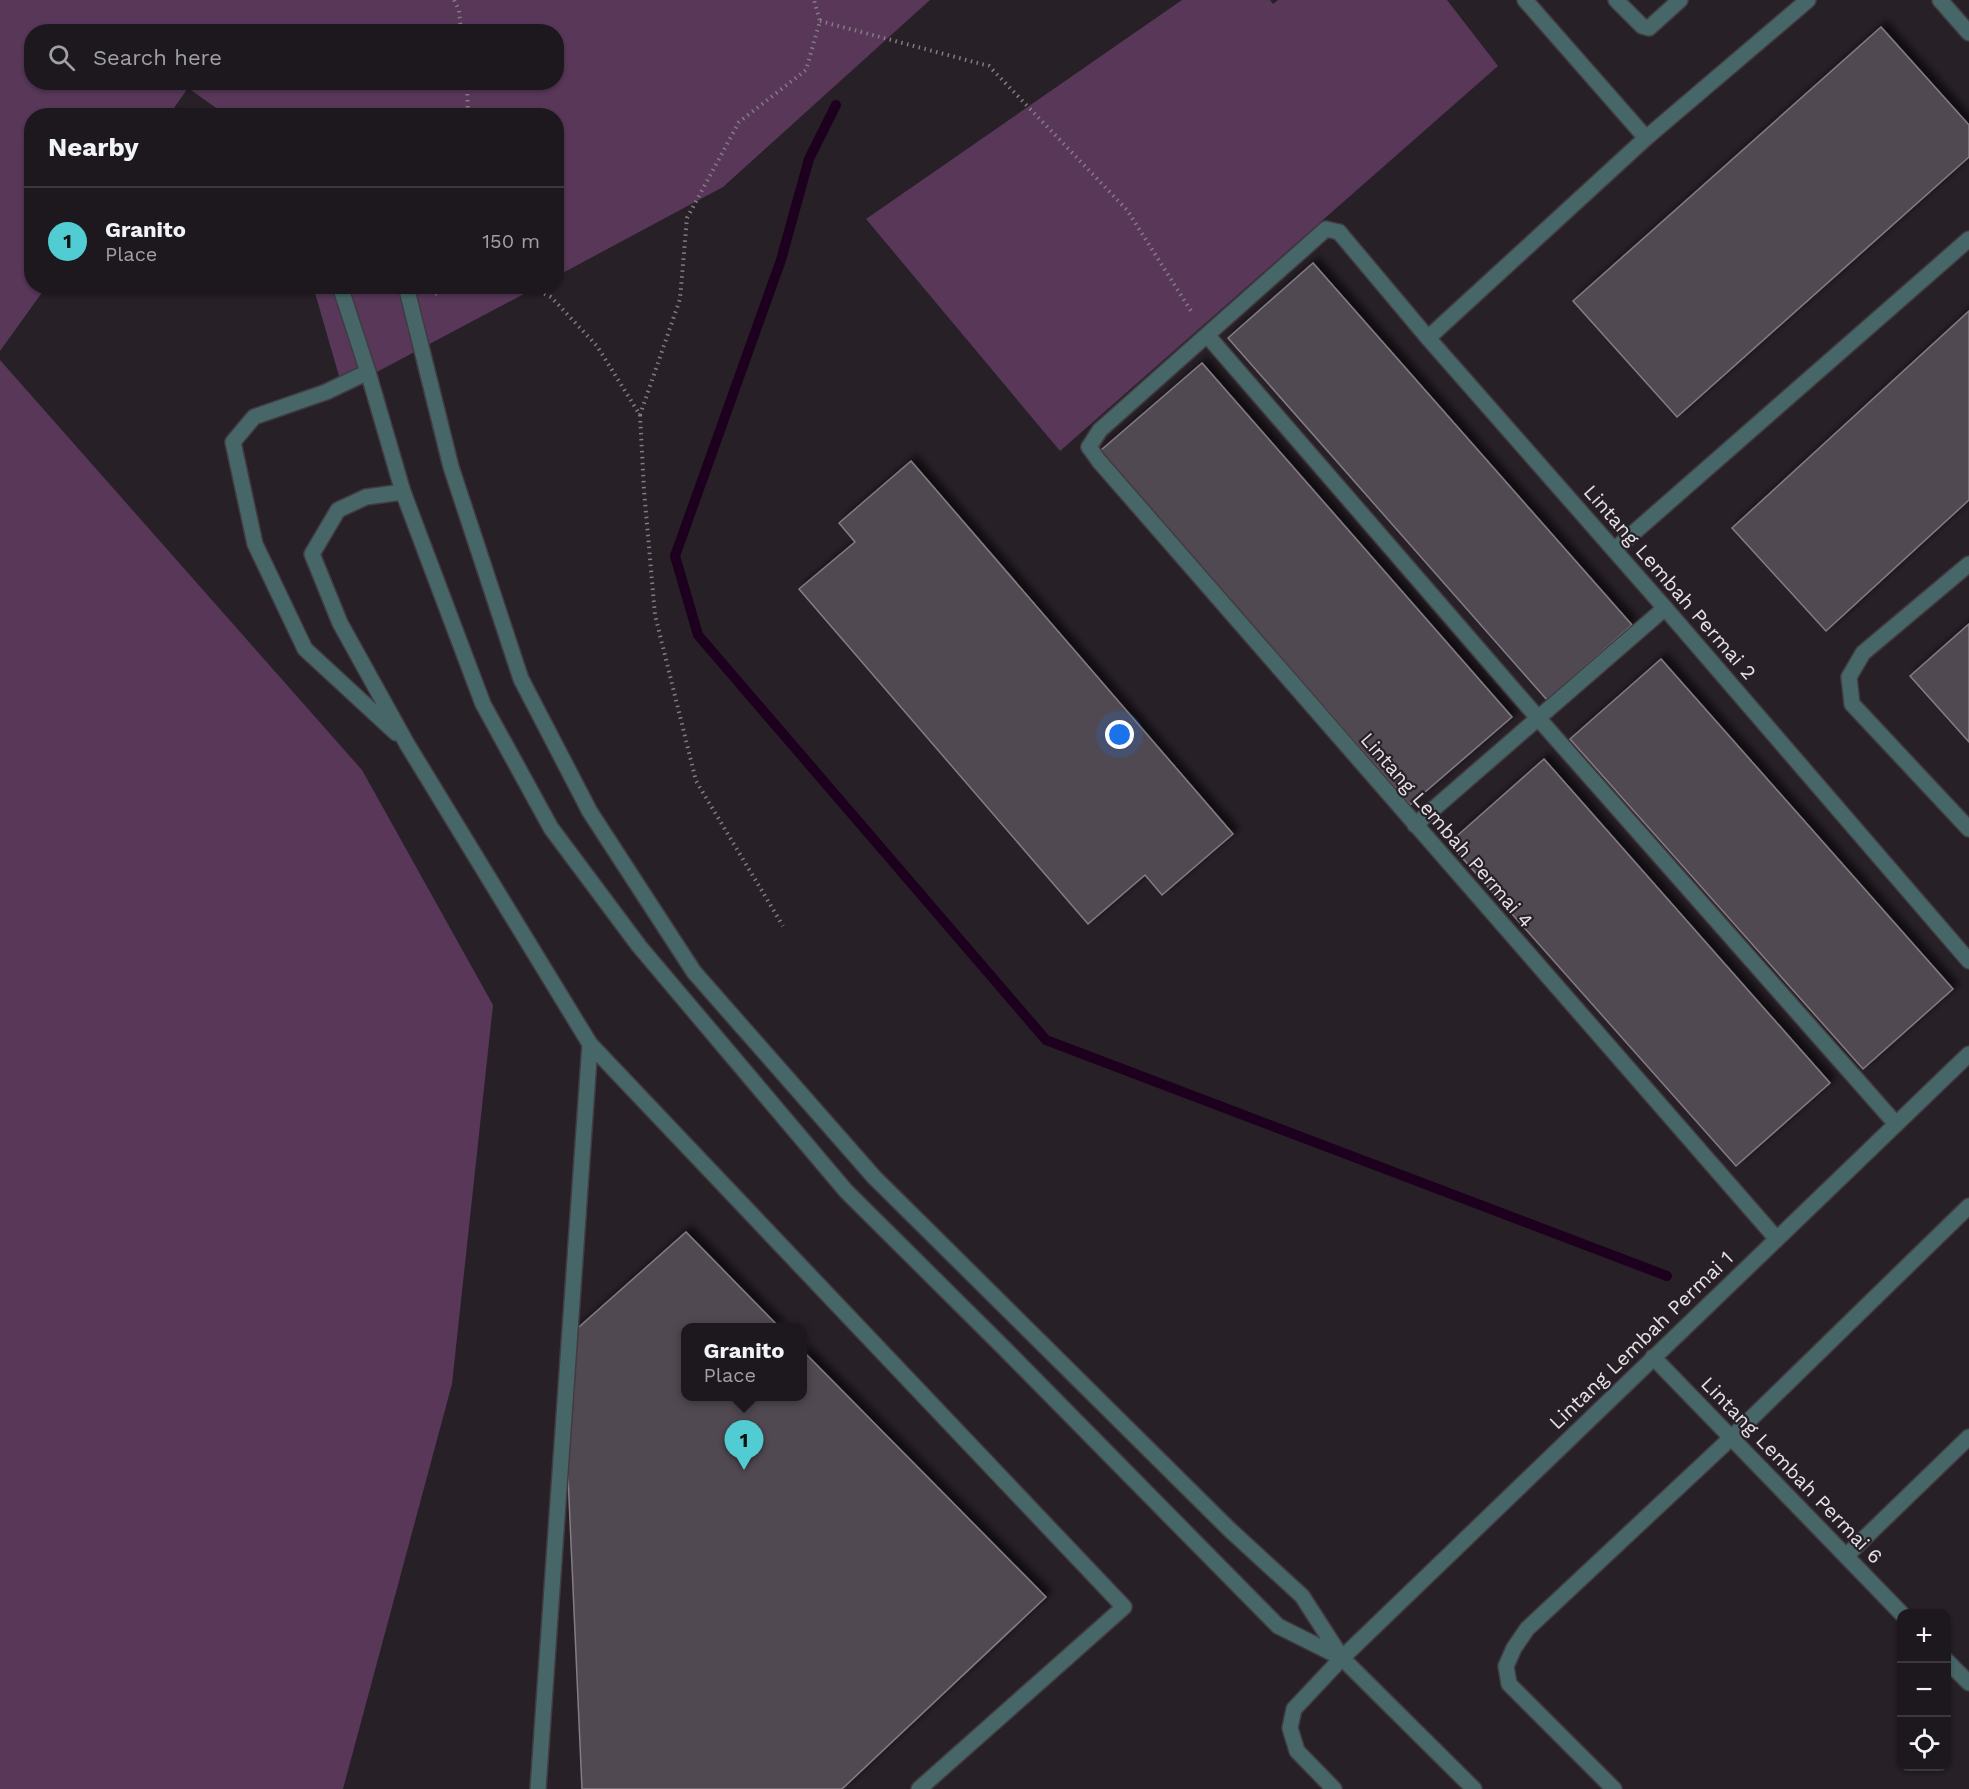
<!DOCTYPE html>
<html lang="en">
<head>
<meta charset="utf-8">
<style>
  :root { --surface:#1d181d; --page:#2a252a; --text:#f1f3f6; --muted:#a0a0a4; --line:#3b373b; --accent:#51ccd3 }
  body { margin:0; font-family:"Work Sans",sans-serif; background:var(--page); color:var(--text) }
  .controls { position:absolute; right:18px; bottom:18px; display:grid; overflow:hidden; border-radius:12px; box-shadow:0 2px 4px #0004 }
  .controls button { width:54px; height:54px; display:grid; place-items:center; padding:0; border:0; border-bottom:2px solid var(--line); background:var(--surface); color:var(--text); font:30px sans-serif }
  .you { position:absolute; left:1120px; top:735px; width:21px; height:21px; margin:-15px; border:4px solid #fff; border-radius:50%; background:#1a73e8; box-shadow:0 0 0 9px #1a73e833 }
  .badge { display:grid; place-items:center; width:39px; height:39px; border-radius:50%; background:var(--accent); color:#111; font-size:20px; font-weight:700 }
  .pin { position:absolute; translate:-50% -50px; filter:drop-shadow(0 2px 3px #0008) }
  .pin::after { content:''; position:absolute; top:32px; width:21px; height:18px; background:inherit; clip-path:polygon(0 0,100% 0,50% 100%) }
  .popup { position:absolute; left:681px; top:1323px; width:126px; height:78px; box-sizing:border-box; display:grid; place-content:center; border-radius:12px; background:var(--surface); filter:drop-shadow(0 2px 4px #0005); font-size:20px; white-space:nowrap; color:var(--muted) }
  .popup b { font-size:22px; color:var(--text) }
  .popup::after { content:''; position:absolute; left:50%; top:100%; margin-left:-12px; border:12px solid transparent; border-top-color:var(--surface) }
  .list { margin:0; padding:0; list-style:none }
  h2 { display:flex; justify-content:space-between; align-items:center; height:78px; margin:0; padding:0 24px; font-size:26px }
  h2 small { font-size:20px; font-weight:400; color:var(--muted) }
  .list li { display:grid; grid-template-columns:39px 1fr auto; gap:18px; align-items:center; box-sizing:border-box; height:108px; padding:0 24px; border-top:2px solid var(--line) }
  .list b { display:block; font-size:22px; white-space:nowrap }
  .list p { margin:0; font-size:20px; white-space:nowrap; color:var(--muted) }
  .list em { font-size:20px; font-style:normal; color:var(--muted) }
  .icon { flex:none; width:33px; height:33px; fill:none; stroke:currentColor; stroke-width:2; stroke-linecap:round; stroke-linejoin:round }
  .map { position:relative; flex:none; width:1969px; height:1789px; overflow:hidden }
  .search { position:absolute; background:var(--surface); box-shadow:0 2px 4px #0004; left:24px; top:24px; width:540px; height:66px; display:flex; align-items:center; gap:15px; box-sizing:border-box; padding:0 21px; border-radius:24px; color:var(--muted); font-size:22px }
  .panel { position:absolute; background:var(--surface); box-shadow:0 2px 4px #0004; left:24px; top:108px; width:540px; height:186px; border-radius:24px }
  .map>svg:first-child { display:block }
</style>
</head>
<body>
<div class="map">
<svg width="1969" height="1789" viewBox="0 0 1969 1789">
  <defs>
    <filter id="shadow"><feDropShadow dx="5.5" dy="-5.5" stdDeviation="3" flood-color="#0009"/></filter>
  </defs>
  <rect width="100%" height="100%" fill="#272027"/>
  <!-- green -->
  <path fill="#583758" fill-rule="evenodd" d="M0,0H930L723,187L557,276L556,116L226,115L188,88L169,115L32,116V286L46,287L0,351ZM32,32H556V82H32Z
    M1182,0H1270L1273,4L1278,0H1447L1498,66L1060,451L866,219Z
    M313,286L537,287L343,390Z
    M0,360L362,770L493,1005L452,1384L343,1789H0Z"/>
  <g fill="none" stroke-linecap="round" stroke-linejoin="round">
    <!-- stream -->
    <path stroke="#1d001e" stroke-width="10" d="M836,105L809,159L781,260L675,556L698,635L1046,1040L1667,1276"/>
  </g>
  <!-- building -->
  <path fill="#514951" stroke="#847c84" stroke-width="1.5" filter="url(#shadow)" d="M1881,27L1969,125V157L1677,417L1573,301Z
    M1313,263L1632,625L1547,700L1228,338Z
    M1969,311V500L1826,631L1732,528Z
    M1202,363L1512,717L1410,805L1100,451Z
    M911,461L1233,834L1162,895L1145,875L1088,924L799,589L855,542L839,523Z
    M1969,624V742L1910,676Z
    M1661,659L1953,989L1863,1069L1570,739Z
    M1544,759L1830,1083L1736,1166L1449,843Z
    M686,1232L780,1328H686V1396H802V1350L1046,1597L842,1789H582L562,1342Z"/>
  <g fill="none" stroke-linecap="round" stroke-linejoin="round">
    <!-- lane casing -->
    <g stroke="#423b42" stroke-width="18">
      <path id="lane" d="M1525,0L1646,138
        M1616,0L1642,26L1649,28L1680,0
        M1940,0L1969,33
        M1207,335L1538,718L1896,1124
        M1428,338L1646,138L1808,0
        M368,372L326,392L254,417L233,442L255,544L305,649L396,733
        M1089,447L1100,430L1326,229L1339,232
        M403,492L366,497L338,510L312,554L340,623L407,744L590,1044L1124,1607L919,1789
        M1614,550L1969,239
        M1969,564L1863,653L1849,677L1852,704L1969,829
        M1415,825L1665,608
        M1846,1556L1969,1437
        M538,1789L590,1044
        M1334,1789L1297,1751L1290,1728L1294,1709L1342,1658"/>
    </g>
    <!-- street casing -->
    <g stroke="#423b42" stroke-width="18">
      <path id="street" d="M1339,232L1428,338L1665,608L1969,961
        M340,286L368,372L403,492L483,704L551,828L639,946L846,1191L1004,1348L1278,1626L1342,1658
        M406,286L451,467L521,679L590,812L694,972L874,1177L1229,1529L1302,1596L1342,1658L1474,1789
        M1089,447L1099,461L1776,1238
        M1653,1357L1902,1614
        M1342,1658L1969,1054
        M1946,1660L1969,1683
        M1614,1789L1509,1684L1506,1666L1514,1648L1527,1629L1731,1438L1969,1206"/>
    </g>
    <!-- path -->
    <path stroke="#827d82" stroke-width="4" stroke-dasharray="1.5 4.5" stroke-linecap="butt" d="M454,0L459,10L461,32
      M820,21L989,66L1127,210L1193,314
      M467,82L468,116
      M528,286L551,297L597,346L640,415L644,490L655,615L696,781L783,926
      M435,294L456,286
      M640,415L680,299L687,218L739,122L806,70L820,21L814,0"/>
    <!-- lane -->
    <use href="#lane" stroke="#476668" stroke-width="15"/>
    <!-- street -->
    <use href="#street" stroke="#476668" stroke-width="15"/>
  </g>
  <g text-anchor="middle" stroke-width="4.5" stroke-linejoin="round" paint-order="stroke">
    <!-- street labels -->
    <g font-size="20" fill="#e5e1e5" stroke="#272027">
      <text transform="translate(1670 582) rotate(49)" y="7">Lintang Lembah Permai 2</text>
      <text transform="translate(1447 830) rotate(49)" y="7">Lintang Lembah Permai 4</text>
      <text transform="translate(1641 1340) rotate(-44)" y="7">Lintang Lembah Permai 1</text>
      <text transform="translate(1792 1470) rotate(46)" y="7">Lintang Lembah Permai 6</text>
    </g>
  </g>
</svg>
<div class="controls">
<button>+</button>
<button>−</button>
<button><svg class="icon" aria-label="locate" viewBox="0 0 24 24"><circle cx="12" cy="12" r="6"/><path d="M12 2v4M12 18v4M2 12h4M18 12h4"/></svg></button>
</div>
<div class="you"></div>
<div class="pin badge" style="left:744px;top:1470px">1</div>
<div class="popup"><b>Granito</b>Place</div>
<div class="search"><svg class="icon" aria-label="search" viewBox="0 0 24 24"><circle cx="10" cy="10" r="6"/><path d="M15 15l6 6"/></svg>Search here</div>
<section class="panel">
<h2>Nearby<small></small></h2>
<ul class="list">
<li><span class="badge">1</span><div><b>Granito</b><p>Place</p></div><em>150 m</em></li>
</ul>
</section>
</div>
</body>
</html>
